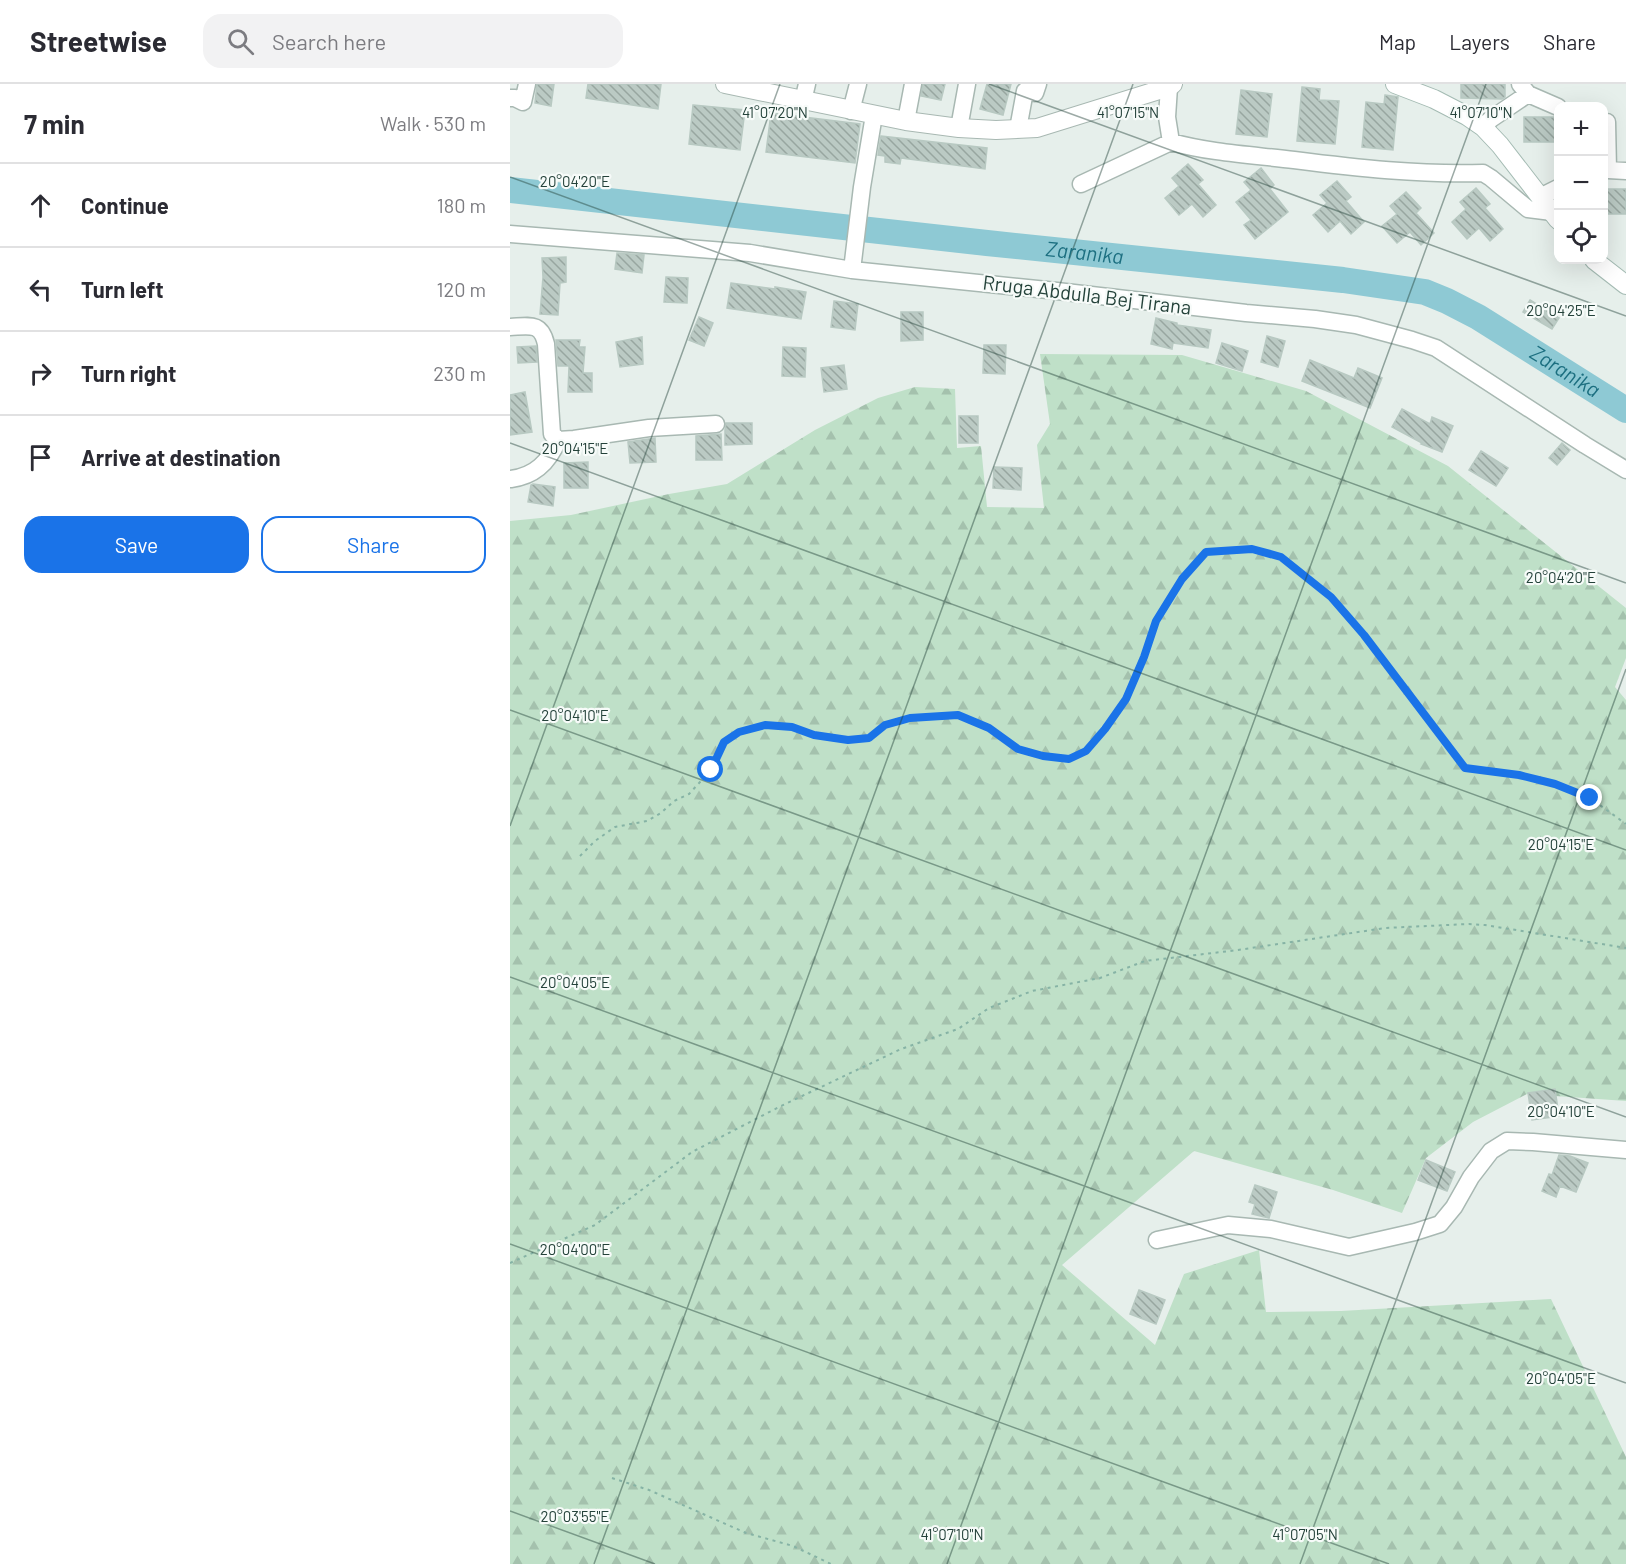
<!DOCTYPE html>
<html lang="en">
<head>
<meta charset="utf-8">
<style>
  :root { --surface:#fff; --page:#f2f2f3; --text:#2b2b33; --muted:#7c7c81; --line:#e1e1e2; --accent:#1a73e8 }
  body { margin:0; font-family:Barlow,sans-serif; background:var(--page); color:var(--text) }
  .controls { position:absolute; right:18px; top:18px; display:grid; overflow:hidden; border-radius:12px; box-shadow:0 6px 24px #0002 }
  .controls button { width:54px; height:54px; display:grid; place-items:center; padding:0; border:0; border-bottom:2px solid var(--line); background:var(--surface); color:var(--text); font:30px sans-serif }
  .stop { position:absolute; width:18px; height:18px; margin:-14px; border:4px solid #1a73e8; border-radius:50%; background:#fff }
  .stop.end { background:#1a73e8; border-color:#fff; box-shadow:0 2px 6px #0008 }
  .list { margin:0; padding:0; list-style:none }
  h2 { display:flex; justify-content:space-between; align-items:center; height:78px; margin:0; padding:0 24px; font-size:26px }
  h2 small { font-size:20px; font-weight:400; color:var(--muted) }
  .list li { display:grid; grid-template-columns:39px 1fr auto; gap:18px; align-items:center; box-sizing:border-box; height:84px; padding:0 24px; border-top:2px solid var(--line) }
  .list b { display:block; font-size:22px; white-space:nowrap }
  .list em { font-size:20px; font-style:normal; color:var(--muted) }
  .actions { display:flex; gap:12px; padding:18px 24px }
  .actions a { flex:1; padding:14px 0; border:2px solid var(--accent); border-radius:18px; text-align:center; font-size:21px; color:var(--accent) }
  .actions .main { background:var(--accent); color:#fff }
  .icon { flex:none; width:33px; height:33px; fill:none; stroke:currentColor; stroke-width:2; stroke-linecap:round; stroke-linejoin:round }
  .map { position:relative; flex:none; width:1116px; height:1480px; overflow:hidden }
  header { display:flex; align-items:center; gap:36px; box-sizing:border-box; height:84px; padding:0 30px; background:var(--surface); border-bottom:2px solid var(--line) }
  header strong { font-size:28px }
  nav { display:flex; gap:33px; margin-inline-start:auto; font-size:21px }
  .search { width:420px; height:54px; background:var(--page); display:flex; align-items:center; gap:15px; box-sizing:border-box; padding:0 21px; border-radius:18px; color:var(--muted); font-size:22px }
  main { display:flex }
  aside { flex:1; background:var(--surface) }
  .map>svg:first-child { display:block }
</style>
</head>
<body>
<header>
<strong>Streetwise</strong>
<div class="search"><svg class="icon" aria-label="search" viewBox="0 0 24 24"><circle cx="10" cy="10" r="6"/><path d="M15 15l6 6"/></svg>Search here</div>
<nav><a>Map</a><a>Layers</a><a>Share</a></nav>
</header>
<main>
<aside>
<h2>7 min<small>Walk · 530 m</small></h2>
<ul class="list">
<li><svg class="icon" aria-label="ahead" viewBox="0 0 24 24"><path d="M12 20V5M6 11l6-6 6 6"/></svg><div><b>Continue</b></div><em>180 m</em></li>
<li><svg class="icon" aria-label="left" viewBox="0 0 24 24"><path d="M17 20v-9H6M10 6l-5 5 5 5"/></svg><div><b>Turn left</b></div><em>120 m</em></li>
<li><svg class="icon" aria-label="right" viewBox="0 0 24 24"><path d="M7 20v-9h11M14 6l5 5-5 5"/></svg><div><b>Turn right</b></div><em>230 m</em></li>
<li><svg class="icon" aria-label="arrive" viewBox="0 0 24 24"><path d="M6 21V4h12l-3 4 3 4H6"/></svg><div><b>Arrive at destination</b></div></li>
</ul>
<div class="actions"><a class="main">Save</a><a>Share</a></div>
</aside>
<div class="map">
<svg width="1116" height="1480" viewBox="0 0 1116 1480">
  <defs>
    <pattern id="forest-firs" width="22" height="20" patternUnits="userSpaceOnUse" patternTransform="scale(1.5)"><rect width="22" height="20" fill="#bfe0c8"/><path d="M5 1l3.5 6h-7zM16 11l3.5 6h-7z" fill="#a4c1ad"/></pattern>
    <pattern id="building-back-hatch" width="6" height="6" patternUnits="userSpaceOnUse" patternTransform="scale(1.5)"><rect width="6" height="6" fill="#bbcac4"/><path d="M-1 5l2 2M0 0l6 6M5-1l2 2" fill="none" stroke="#98a6a0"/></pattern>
  </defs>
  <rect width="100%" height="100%" fill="#e6efeb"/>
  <!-- forest -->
  <path fill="url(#forest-firs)" d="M530,270L672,271L796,307L938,382L1116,524V574L1105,603L1116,616V1017L1017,1010L963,1038L916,1074L892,1129L823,1106L684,1067L552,1181L645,1261L674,1190L749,1166L756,1228L831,1227L1041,1215L1116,1373V1480H0V437L61,431L159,410L217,400L305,346L368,314L405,303L445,305L447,364L471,362L477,423L534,424L527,361L540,340Z"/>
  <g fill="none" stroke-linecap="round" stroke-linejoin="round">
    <!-- river -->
    <path stroke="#8ec9d4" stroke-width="26" id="s1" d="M0,106L477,159L833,196L915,208L937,217L968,233L1116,326"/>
  </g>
  <!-- building -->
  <path fill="url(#building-back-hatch)" stroke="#b8c9c2" stroke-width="1.5" d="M27,0H44L41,22L25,19Z
    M78,0H151L148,25L76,14Z
    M413,0H435L431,16L411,12Z
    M477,0H501L493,31L470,25Z
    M951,0H995V13L992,15L951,14Z
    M792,3L810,5L809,16L829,17L825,60L787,57Z
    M731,6L762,10L757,53L726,50Z
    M875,11L888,13L883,66L852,63L856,18L874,20Z
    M183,21L235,26L230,66L179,60Z
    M261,29L350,40L345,79L256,68Z
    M1014,33H1048V58H1014Z
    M371,52L477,64L475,85L391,74L390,80L375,78V72L368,71Z
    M678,80L693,96L688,100L706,121L693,133L682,120L669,131L655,114L669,102L662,94Z
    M751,84L764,101L760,105L778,128L745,155L734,141L741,136L726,118L741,106L734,98Z
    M827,97L841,113L836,117L854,138L841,150L830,137L818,148L803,131L817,119L810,111Z
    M966,104L980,120L975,124L993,145L980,157L969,144L957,155L942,138L956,125L950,118Z
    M1094,105H1116V130H1094Z
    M896,108L911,124L906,129L924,149L911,161L900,148L887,159L872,142L887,130L880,122Z
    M107,169L134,171L132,189L105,185Z
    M56,173V198L50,199L48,231L30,230L33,193L32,174Z
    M156,193L178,194L177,219L154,218Z
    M221,199L265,205V203L296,208L291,235L217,224Z
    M1020,216L1049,234L1042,245L1013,228Z
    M324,217L348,220L345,246L321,243Z
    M391,228H413V256L391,257Z
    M189,233L203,239L194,262L179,256Z
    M646,234L667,239V241L701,246L698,264L663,259L662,265L641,260Z
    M757,252L775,257L768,283L751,278Z
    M132,253L133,280L110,283L106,258Z
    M46,256H70L69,263H75L73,289H82V308H58L59,282H48Z
    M712,259L738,267L732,287L706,279Z
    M474,261H496L495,290L473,289Z
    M26,262L27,278L8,279L7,263Z
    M273,263L296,264L295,293L272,292Z
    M800,276L844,294L848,284L872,294L860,324L792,297Z
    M334,281L337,305L314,308L311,284Z
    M15,308L22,348L0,351V311Z
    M892,325L920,340L922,333L943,342L932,368L911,360L912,359L882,343Z
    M449,332H468V359H449Z
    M216,339H242V360L215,361V346Z
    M211,350L212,376H186V352Z
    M145,354L146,378L120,379L118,358Z
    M1052,359L1060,366L1047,381L1039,374Z
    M971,367L998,384L986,402L959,386Z
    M78,378V404H54V379Z
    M484,383L512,384L511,406L483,404Z
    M23,400L45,403L43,422L18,418L21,401Z
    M1045,1005L1049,1032L1022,1036L1018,1009Z
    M1049,1071L1060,1072L1078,1079L1066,1108L1050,1102L1046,1113L1032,1107L1039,1090L1042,1091Z
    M916,1076L945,1088L937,1107L908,1096Z
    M745,1101L767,1108L759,1134L742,1130L745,1120L739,1118Z
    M629,1206L655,1216L646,1240L620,1230Z"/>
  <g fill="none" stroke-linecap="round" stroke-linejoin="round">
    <!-- minor casing -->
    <g stroke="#a8b8b2" stroke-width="19">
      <path id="minor" d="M1010,0L1018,10L1048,23
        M659,3L657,33L661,58C701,69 743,71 784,76C847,84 910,91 973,89L981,94L1018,125L1042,128
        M0,14H5L13,18L17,0
        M293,17L297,0
        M341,27L348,0
        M396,37L403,0
        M1094,38H1097L1098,86L1116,87
        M973,43L981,35L1018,10
        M449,44L457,0
        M508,45L515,7L525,9L528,0
        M571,100L661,58
        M1030,113L1048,104
        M0,150L240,169L342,186L547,207L736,229L805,235L846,241L902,256L926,264L1075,361L1116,386
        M342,186L352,103L364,31
        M0,243C20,242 31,238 36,260L42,350L48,356L64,355L139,344L206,340
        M1,395C25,392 39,378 48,356
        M647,1156L718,1141L761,1145L839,1163L905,1148L930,1140L944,1123L961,1093L981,1067L997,1057L1023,1058L1116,1066"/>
    </g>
    <!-- tertiary casing -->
    <g stroke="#a8b8b2" stroke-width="20">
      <path id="tertiary" d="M215,0L396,37L449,44L486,46L527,44L659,3L663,0"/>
    </g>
    <!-- secondary casing -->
    <g stroke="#a4bbb3" stroke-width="20">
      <path id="secondary" d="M885,0L924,15L957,32L973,43L990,61L1048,136
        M1084,176L1116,201"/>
    </g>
    <!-- path -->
    <path stroke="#86b3a5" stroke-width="2" stroke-dasharray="3 4.5" stroke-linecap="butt" d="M70,772L85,757L105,743L137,737L151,729L164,717L179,710L201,686L214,658L229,648L255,641L282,643L305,651L338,656L359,654L375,641L400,634L448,631L479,644L508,665L533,673L559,675L576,667L595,645L617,615L634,573L646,537L672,495L696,468L742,465L771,473L821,513L854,551L955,684L1009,691L1045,700L1080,714L1116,740
      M0,1179L85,1141L182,1068L269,1023L391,965L448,945L479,924L522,907L590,894L635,877L728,866L875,844L959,840L975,841L1116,864
      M102,1394L139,1406L236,1449L283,1462L321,1480"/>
    <!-- minor -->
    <use href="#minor" stroke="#fff" stroke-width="16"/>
    <!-- tertiary -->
    <use href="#tertiary" stroke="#fff" stroke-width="18"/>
    <!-- secondary -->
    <use href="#secondary" stroke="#fff" stroke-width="18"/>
  </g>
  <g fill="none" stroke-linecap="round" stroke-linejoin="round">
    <!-- route -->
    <path stroke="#1a73e8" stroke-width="8" d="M201,686L214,658L229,648L255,641L282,643L304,651L338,656L359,654L375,641L400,634L448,631L479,644L508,665L533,672L559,675L576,667L595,645L616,615L634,573L646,537L672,495L696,468L742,465L771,473L821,513L854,551L955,684L1009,691L1045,700L1080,714"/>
  </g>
  <!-- ticks -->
  <path fill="none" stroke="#24423a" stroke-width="1.5" stroke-opacity="0.45" d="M479,0L1116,232M0,93L1116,499M0,359L1116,766M0,626L1116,1033M0,742L270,0M0,893L1116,1299M0,1160L879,1480M0,1427L145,1480M84,1480L623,0M437,1480L976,0M790,1480L1116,585"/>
  <g text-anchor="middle" stroke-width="4.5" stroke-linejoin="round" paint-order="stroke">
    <!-- street labels -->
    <g font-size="20" fill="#24423a" stroke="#f7fbf9">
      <text transform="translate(577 211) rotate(7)" y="7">Rruga Abdulla Bej Tirana</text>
    </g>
    <!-- water labels -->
    <g font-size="21" font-style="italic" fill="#1c6f80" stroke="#f7fbf9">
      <text dy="7" stroke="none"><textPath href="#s1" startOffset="578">Zaranika</textPath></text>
      <text dy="7" stroke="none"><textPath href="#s1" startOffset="1082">Zaranika</textPath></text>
    </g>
  </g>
  <g font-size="15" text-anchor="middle" fill="#24423a" stroke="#f7fbf9" stroke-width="4.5" stroke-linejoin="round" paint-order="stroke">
    <text x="265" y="34">41°07'20"N</text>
    <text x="618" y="34">41°07'15"N</text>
    <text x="971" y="34">41°07'10"N</text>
    <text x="65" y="103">20°04'20"E</text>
    <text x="1051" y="232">20°04'25"E</text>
    <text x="65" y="370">20°04'15"E</text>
    <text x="1051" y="499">20°04'20"E</text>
    <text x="65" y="637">20°04'10"E</text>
    <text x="1051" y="766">20°04'15"E</text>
    <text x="65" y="904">20°04'05"E</text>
    <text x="1051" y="1033">20°04'10"E</text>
    <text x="65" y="1171">20°04'00"E</text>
    <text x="1051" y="1300">20°04'05"E</text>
    <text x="65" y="1438">20°03'55"E</text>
    <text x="442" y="1456">41°07'10"N</text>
    <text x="795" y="1456">41°07'05"N</text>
  </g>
</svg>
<div class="controls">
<button>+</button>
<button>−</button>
<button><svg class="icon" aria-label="locate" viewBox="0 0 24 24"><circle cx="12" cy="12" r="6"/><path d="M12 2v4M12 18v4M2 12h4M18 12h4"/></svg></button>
</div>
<div class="stop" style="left:201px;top:686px"></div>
<div class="stop end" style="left:1080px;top:714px"></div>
</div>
</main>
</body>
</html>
